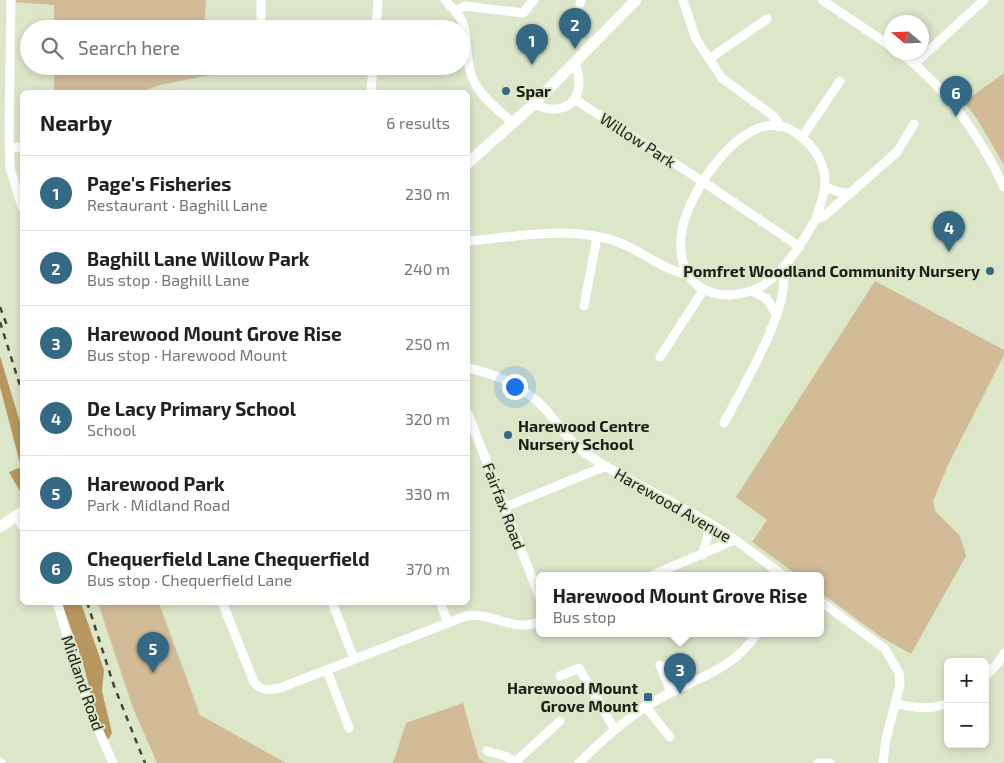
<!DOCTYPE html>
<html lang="en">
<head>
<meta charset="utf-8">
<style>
  :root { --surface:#fff; --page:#f2f2f2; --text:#202124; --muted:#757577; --line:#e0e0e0; --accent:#346985 }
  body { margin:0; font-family:"Exo 2",sans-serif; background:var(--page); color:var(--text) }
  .controls { position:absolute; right:15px; bottom:15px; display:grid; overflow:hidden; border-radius:8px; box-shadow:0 2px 8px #0003 }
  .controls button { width:45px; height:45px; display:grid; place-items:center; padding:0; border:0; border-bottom:1px solid var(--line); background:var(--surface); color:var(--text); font:25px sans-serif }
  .compass { position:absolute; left:884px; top:15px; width:45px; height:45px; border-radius:50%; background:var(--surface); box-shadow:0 2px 8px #0003; rotate:289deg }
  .you { position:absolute; left:514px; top:386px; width:18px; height:18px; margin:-12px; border:4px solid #fff; border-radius:50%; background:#1a73e8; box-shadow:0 0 0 8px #1a73e833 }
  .badge { display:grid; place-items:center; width:32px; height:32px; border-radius:50%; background:var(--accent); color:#fff; font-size:16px; font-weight:700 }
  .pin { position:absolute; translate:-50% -41px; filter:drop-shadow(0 1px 2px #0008) }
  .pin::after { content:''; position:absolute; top:26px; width:18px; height:15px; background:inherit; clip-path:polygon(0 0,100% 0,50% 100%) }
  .popup { position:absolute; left:536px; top:572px; width:288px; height:65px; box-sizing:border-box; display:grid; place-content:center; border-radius:8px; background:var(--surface); filter:drop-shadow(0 1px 4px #0005); font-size:16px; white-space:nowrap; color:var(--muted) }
  .popup b { font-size:19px; color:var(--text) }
  .popup::after { content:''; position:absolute; left:50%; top:100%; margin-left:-10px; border:10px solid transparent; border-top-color:var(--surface) }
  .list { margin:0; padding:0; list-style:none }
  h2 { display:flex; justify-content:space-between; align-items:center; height:65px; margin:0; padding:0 20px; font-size:21px }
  h2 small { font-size:16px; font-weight:400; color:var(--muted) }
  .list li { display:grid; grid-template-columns:32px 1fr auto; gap:15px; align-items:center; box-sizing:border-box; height:75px; padding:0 20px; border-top:1px solid var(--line) }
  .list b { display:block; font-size:19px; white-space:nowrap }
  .list p { margin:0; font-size:16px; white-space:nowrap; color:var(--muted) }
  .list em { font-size:16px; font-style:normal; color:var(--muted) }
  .icon { flex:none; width:28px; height:28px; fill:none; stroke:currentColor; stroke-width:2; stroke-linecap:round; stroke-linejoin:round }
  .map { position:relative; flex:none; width:1004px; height:763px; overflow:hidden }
  .search { position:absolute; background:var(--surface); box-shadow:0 2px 8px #0003; left:20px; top:20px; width:450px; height:55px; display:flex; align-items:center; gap:12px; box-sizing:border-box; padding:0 18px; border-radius:28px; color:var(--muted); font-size:19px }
  .panel { position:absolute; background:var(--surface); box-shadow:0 2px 8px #0003; left:20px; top:90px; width:450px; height:515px; border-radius:8px }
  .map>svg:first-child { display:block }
</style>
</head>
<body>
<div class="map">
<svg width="1004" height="763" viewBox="0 0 1004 763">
  <rect width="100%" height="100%" fill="#dce6c9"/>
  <!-- green -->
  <path fill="#d2bc98" d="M11,0H206L204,29H54V5L12,2Z
    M54,66H214L210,75L160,85L140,92H54Z
    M1004,73V165L977,119L964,102Z
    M875,281L1004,350V355L948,465L933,501L935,511L960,536L966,556L911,654L881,637L820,592V575H797L752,542L767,520L736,497Z
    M98,603H159L200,715L286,763H157L133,708Z
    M463,703L479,759L486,763H393L406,723Z"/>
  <!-- forest -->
  <path fill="#b8975f" d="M0,356L22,429V495L9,472L21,467L0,387Z
    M62,603H81L104,670L102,691L112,733L108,740L98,721L83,663Z"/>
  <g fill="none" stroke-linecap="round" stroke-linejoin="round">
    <!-- minor -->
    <path stroke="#fff" stroke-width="9" d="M11,0L9,132L10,168L22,207
      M261,0V29
      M445,0C451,7 458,13 462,21C469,37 465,57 471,74C477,94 498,110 513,123
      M683,0L696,39L722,78L772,115L778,122L779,127
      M822,0L892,47
      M580,4L581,0
      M455,11L465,6L523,13L534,0
      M376,29L378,0
      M899,52C946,87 979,134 1004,187
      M709,59L767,19
      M914,64L984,0
      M371,92L373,66
      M574,99L702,181L800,247
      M534,104C554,114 578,110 579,83C579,76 577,69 575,63
      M802,137L840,81
      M9,148L22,147
      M825,187L839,192L850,194
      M816,219C819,208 824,197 825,186C826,171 820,156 810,145C803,138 794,130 785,127C740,112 688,194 682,230C676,266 691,295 730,295C741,294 752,292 762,286C787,269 801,244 816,219L823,217L897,152L914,124
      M468,241C514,237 576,225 620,243C643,252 662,269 686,274
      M752,291L767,299L776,314
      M584,306L597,237
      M660,357L704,289
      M468,368C497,374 525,387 546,410C558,423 567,439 581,450C623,480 672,500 716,527C739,541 761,560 783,575
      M468,414L540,598
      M724,423C741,390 794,303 782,269
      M505,507L606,466
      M17,515L22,526
      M702,555L708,535V522
      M653,575L734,540
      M820,601L885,649L899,673L900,685L886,739L883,763
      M57,602L89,709L113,763
      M222,602L254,682C262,692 269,690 280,688L466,616C471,616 477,615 482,616C505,620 515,630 540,622
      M332,602L354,659
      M440,602L448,623
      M660,665L671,692
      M327,670L349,728
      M560,676L579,668L615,730
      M985,677L998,663L1004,653
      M896,704C913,707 931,711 948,703
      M645,706L670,737
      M487,751L505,756L517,763
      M0,762L1,763
      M515,762L560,721
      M579,763C600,742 622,722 647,706C684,681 732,674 757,633
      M818,763H830"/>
    <!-- tertiary -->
    <path stroke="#fff" stroke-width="11" d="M468,163L534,104L636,0
      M0,527L22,512"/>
    <!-- rail -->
    <path stroke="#424638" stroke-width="2.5" stroke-dasharray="6 6" stroke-linecap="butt" d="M0,307L8,328
      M0,322L22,392
      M87,602L114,686L145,763"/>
  </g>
  <!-- markers -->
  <g fill="#346985" stroke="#dce6c9" stroke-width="2">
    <circle cx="506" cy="91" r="5"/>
    <circle cx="990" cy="271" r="5"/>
    <circle cx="508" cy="435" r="5"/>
    <rect x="643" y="692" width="10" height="10" rx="2.5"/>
  </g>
  <g text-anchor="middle" stroke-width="4" stroke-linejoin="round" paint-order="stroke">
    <!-- poi labels -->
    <g font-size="16" font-weight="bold" fill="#1b1e14" stroke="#dce6c9" text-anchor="start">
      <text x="516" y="97">Spar</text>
      <text x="980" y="277" text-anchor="end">Pomfret Woodland Community Nursery</text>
      <text x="518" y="432">Harewood Centre<tspan x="518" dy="18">Nursery School</tspan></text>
      <text x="638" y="694" text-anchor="end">Harewood Mount<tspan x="638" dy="18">Grove Mount</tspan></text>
    </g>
    <!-- street labels -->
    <g font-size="16" fill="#1b1e14" stroke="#dce6c9">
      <text transform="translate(638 140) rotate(33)" y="6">Willow Park</text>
      <text transform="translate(673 505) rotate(30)" y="6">Harewood Avenue</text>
      <text transform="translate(504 506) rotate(69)" y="6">Fairfax Road</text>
      <text transform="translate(83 683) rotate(71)" y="6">Midland Road</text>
    </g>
  </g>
</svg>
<div class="controls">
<button>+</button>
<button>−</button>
</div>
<svg class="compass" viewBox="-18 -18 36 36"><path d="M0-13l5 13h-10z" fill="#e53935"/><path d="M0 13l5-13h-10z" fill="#757577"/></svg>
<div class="you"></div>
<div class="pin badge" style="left:532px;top:65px">1</div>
<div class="pin badge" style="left:575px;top:49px">2</div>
<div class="pin badge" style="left:680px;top:694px">3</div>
<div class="popup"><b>Harewood Mount Grove Rise</b>Bus stop</div>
<div class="pin badge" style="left:949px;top:252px">4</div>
<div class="pin badge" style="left:153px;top:673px">5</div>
<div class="pin badge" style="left:956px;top:117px">6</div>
<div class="search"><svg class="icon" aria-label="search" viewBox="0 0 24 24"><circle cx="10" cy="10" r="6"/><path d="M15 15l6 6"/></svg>Search here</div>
<section class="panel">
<h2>Nearby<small>6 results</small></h2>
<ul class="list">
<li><span class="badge">1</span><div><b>Page's Fisheries</b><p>Restaurant · Baghill Lane</p></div><em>230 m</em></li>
<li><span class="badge">2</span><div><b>Baghill Lane Willow Park</b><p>Bus stop · Baghill Lane</p></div><em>240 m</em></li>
<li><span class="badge">3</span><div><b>Harewood Mount Grove Rise</b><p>Bus stop · Harewood Mount</p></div><em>250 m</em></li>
<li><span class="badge">4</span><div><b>De Lacy Primary School</b><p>School</p></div><em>320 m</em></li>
<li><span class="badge">5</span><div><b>Harewood Park</b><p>Park · Midland Road</p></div><em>330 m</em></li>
<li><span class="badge">6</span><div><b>Chequerfield Lane Chequerfield</b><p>Bus stop · Chequerfield Lane</p></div><em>370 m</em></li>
</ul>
</section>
</div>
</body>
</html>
